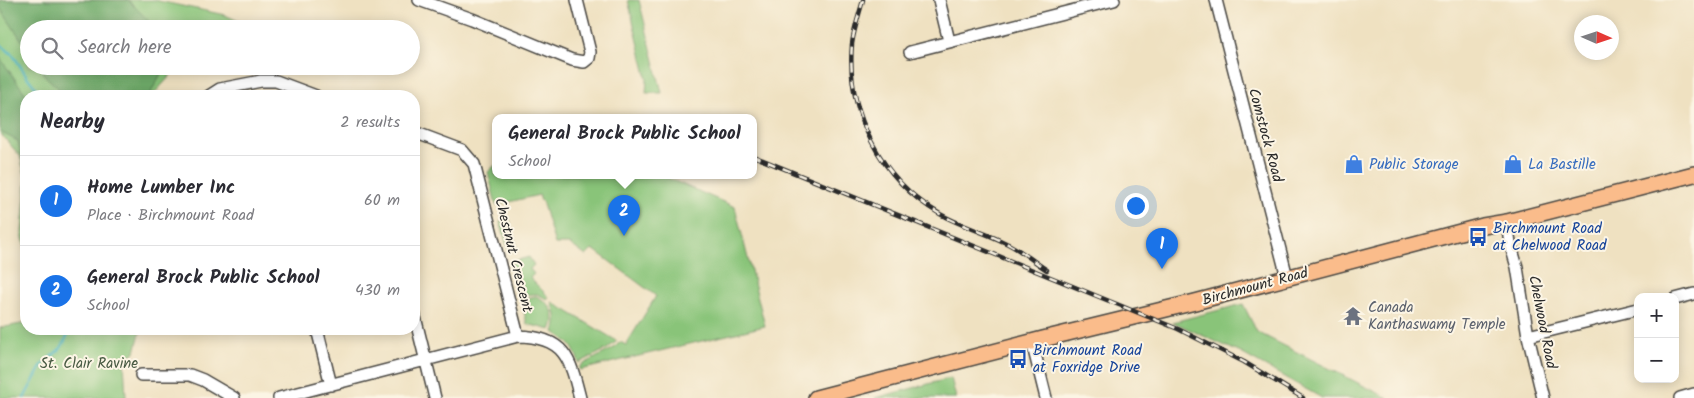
<!DOCTYPE html>
<html lang="en">
<head>
<meta charset="utf-8">
<style>
  :root { --surface:#fff; --page:#f2f2f3; --text:#2b2b33; --muted:#7c7c81; --line:#e1e1e2; --accent:#1a73e8 }
  body { margin:0; font-family:Kalam,sans-serif; background:var(--page); color:var(--text) }
  .controls { position:absolute; right:15px; bottom:15px; display:grid; overflow:hidden; border-radius:10px; box-shadow:0 2px 12px #0003 }
  .controls button { width:45px; height:45px; display:grid; place-items:center; padding:0; border:0; border-bottom:1px solid var(--line); background:var(--surface); color:var(--text); font:25px sans-serif }
  .compass { position:absolute; left:1574px; top:15px; width:45px; height:45px; border-radius:50%; background:var(--surface); box-shadow:0 2px 12px #0003; rotate:93deg }
  .you { position:absolute; left:1135px; top:205px; width:18px; height:18px; margin:-12px; border:4px solid #fff; border-radius:50%; background:#1a73e8; box-shadow:0 0 0 8px #1a73e833 }
  .badge { display:grid; place-items:center; width:32px; height:32px; border-radius:50%; background:var(--accent); color:#fff; font-size:16px; font-weight:700 }
  .pin { position:absolute; translate:-50% -41px; filter:drop-shadow(0 1px 2px #0008) }
  .pin::after { content:''; position:absolute; top:26px; width:18px; height:15px; background:inherit; clip-path:polygon(0 0,100% 0,50% 100%) }
  .popup { position:absolute; left:492px; top:114px; width:265px; height:65px; box-sizing:border-box; display:grid; place-content:center; border-radius:10px; background:var(--surface); filter:drop-shadow(0 1px 4px #0005); font-size:16px; white-space:nowrap; color:var(--muted) }
  .popup b { font-size:19px; color:var(--text) }
  .popup::after { content:''; position:absolute; left:50%; top:100%; margin-left:-10px; border:10px solid transparent; border-top-color:var(--surface) }
  .list { margin:0; padding:0; list-style:none }
  h2 { display:flex; justify-content:space-between; align-items:center; height:65px; margin:0; padding:0 20px; font-size:21px }
  h2 small { font-size:16px; font-weight:400; color:var(--muted) }
  .list li { display:grid; grid-template-columns:32px 1fr auto; gap:15px; align-items:center; box-sizing:border-box; height:90px; padding:0 20px; border-top:1px solid var(--line) }
  .list b { display:block; font-size:19px; white-space:nowrap }
  .list p { margin:0; font-size:16px; white-space:nowrap; color:var(--muted) }
  .list em { font-size:16px; font-style:normal; color:var(--muted) }
  .icon { flex:none; width:28px; height:28px; fill:none; stroke:currentColor; stroke-width:2; stroke-linecap:round; stroke-linejoin:round }
  .map { position:relative; flex:none; width:1694px; height:398px; overflow:hidden }
  .search { position:absolute; background:var(--surface); box-shadow:0 2px 12px #0003; left:20px; top:20px; width:400px; height:55px; display:flex; align-items:center; gap:12px; box-sizing:border-box; padding:0 18px; border-radius:28px; color:var(--muted); font-size:19px }
  .panel { position:absolute; background:var(--surface); box-shadow:0 2px 12px #0003; left:20px; top:90px; width:400px; height:245px; border-radius:20px }
  .map>svg:first-child { display:block }
</style>
</head>
<body>
<div class="map">
<svg width="1694" height="398" viewBox="0 0 1694 398">
  <rect width="100%" height="100%" fill="#fcf5e5"/>
  <filter id="ink" filterUnits="userSpaceOnUse"><feTurbulence type="fractalNoise" baseFrequency=".02" numOctaves="2"/><feDisplacementMap in="SourceGraphic" scale="10" xChannelSelector="R" yChannelSelector="G"/><feConvolveMatrix kernelMatrix="1 2 1 2 8 2 1 2 1" color-interpolation-filters="sRGB"/></filter>
  <filter id="wash" filterUnits="userSpaceOnUse"><feTurbulence type="fractalNoise" baseFrequency=".0096" numOctaves="4" result="noise"/><feDisplacementMap in="SourceGraphic" scale="20" xChannelSelector="R" yChannelSelector="G"/><feGaussianBlur stdDeviation="1.12" result="paint"/><feColorMatrix in="noise" values="0 0 0 0 0 0 0 0 0 0 0 0 0 0 0 0 0 1.4 0 .05"/><feComposite in="paint" operator="in"/></filter>
  <g filter="url(#wash)">
    <rect width="100%" height="100%" fill="#efe1c1"/>
    <!-- green -->
    <path fill="#89c479" stroke="#5a7852" d="M0,0H154L225,15L256,29H29V66H179L152,96H26V179L20,156L0,133Z
      M628,0H639L662,93H646L647,79Z
      M495,165V175H661L735,207L765,326L580,370V366L614,348L620,342L626,345L656,296L593,249L586,256L570,244H555L542,201H541L539,195L496,205L488,172Z
      M26,181V254L22,232Z
      M509,217L518,250L509,252L500,221Z
      M529,257L534,265L530,269L534,274L530,278L549,297L547,299L537,294L520,295L511,262Z
      M536,296C551,303 558,315 551,330L527,324L521,299Z
      M552,302L617,341L607,349L579,363C574,346 568,341 554,332C558,320 556,313 552,302Z
      M1243,304L1257,332L1388,398H1322L1241,353L1173,322Z
      M26,323V329H141L135,352L124,360L126,398H0V328Z
      M951,378L956,398H875Z"/>
    <!-- forest -->
    <path fill="#6eaa69" stroke="#4c6a4a" d="M0,0H128L149,21L152,29H29V51L0,8Z
      M0,58L27,96L26,179L18,141L0,132Z
      M39,66H165L149,96H67L46,77Z"/>
    <g fill="none" stroke-linecap="round" stroke-linejoin="round">
      <!-- stream -->
      <path stroke="#41b0bc" stroke-width="2.5" d="M0,44L13,55L28,78L42,96
        M24,398L42,365L61,348L71,329"/>
    </g>
  </g>
  <g filter="url(#ink)">
    <g fill="none" stroke-linecap="round" stroke-linejoin="round">
      <!-- minor casing -->
      <g stroke="#484642" stroke-width="14">
        <path id="minor" d="M419,0L472,19L572,60L584,62L589,58L590,52L577,0
          M939,0L949,41
          M1216,0L1287,277
          M910,52L1114,0
          M209,96L220,89L261,81H276L316,96
          M414,132L462,150L474,164L518,336
          M1507,222L1510,243L1517,267L1528,336L1543,398
          M1675,299L1694,294
          M414,313L435,398
          M317,329L331,385
          M1528,336L1638,309
          M1032,342L1046,398
          M141,375H190L203,380L234,398
          M279,398L518,336C565,337 570,358 580,398
          M1680,398L1694,394"/>
      </g>
      <!-- major casing -->
      <g stroke="#484642" stroke-width="18">
        <path id="major" d="M816,398L1043,339L1195,302L1483,226L1507,222L1694,174"/>
      </g>
      <!-- minor -->
      <use href="#minor" stroke="#fff" stroke-width="11"/>
      <!-- major -->
      <use href="#major" stroke="#fabc8b" stroke-width="15"/>
      <!-- rail casing -->
      <g stroke="#2b2b2b" stroke-width="4.5">
        <path id="rail" d="M863,0C859,15 854,29 852,44C846,112 881,180 940,214C961,226 984,232 1006,243C1021,250 1033,261 1047,270
          M753,156L1178,329L1244,362L1303,398"/>
      </g>
      <!-- rail -->
      <use href="#rail" stroke="#fcf5e5" stroke-width="2.5" stroke-dasharray="8" stroke-linecap="butt"/>
    </g>
  </g>
  <!-- icons -->
  <defs>
    <g id="shop-bare" transform="scale(1.5)"><path d="M-5-2.5h2.3a2.7 3.5 0 0 1 5.4 0H5L5.5 6h-11ZM-1.5-2.5h3a1.5 2.3 0 0 0-3 0Z" fill="#3f7fe0" stroke="#fcf5e5" stroke-width="2.5" paint-order="stroke"/></g>
    <g id="bus-bare" transform="scale(1.5)"><path d="M-5-6H5V4H4V6H2V4H-2V6H-4V4H-5ZM-3.5-4V0h7V-4ZM-3.5 1.2v1.5H-2V1.2ZM2 1.2v1.5H3.5V1.2Z" fill="#1a4fb4" stroke="#fcf5e5" stroke-width="2.5" paint-order="stroke"/></g>
    <g id="temple-bare" transform="scale(1.5)"><path d="M0-6L5-2H3V0L6.5 2.5H4V6H1.5V3h-3V6H-4V2.5H-6.5L-3 0V-2H-5Z" fill="#6b7280" stroke="#fcf5e5" stroke-width="2.5" paint-order="stroke"/></g>
  </defs>
  <g fill-rule="evenodd">
    <use href="#shop-bare" x="1354" y="164"/>
    <use href="#shop-bare" x="1513" y="164"/>
    <use href="#bus-bare" x="1478" y="237"/>
    <use href="#temple-bare" x="1353" y="316"/>
    <use href="#bus-bare" x="1018" y="359"/>
  </g>
  <g text-anchor="middle" stroke-width="4" stroke-linejoin="round" paint-order="stroke">
    <!-- street labels -->
    <g font-size="15" fill="#2b2b2b" stroke="#fcf5e5">
      <text transform="translate(1266 135) rotate(75)" y="5">Comstock Road</text>
      <text transform="translate(514 255) rotate(76)" y="5">Chestnut Crescent</text>
      <text transform="translate(1255 286) rotate(-15)" y="5">Birchmount Road</text>
      <text transform="translate(1543 322) rotate(79)" y="5">Chelwood Road</text>
    </g>
    <!-- shop labels -->
    <g font-size="15" fill="#366cbe" stroke="#fcf5e5" text-anchor="start">
      <text x="1369" y="169">Public Storage</text>
      <text x="1528" y="169">La Bastille</text>
    </g>
    <!-- transit labels -->
    <g font-size="15" fill="#164399" stroke="#fcf5e5" text-anchor="start">
      <text x="1493" y="233">Birchmount Road<tspan x="1493" dy="17">at Chelwood Road</tspan></text>
      <text x="1033" y="355">Birchmount Road<tspan x="1033" dy="17">at Foxridge Drive</tspan></text>
    </g>
    <!-- worship labels -->
    <g font-size="15" fill="#5b616d" stroke="#fcf5e5" text-anchor="start">
      <text x="1368" y="312">Canada<tspan x="1368" dy="17">Kanthaswamy Temple</tspan></text>
    </g>
    <!-- park labels -->
    <g font-size="15" fill="#475942" stroke="#fcf5e5">
      <text x="89" y="368">St. Clair Ravine</text>
    </g>
  </g>
</svg>
<div class="controls">
<button>+</button>
<button>−</button>
</div>
<svg class="compass" viewBox="-18 -18 36 36"><path d="M0-13l5 13h-10z" fill="#e53935"/><path d="M0 13l5-13h-10z" fill="#7c7c81"/></svg>
<div class="you"></div>
<div class="pin badge" style="left:1162px;top:269px">1</div>
<div class="pin badge" style="left:624px;top:236px">2</div>
<div class="popup"><b>General Brock Public School</b>School</div>
<div class="search"><svg class="icon" aria-label="search" viewBox="0 0 24 24"><circle cx="10" cy="10" r="6"/><path d="M15 15l6 6"/></svg>Search here</div>
<section class="panel">
<h2>Nearby<small>2 results</small></h2>
<ul class="list">
<li><span class="badge">1</span><div><b>Home Lumber Inc</b><p>Place · Birchmount Road</p></div><em>60 m</em></li>
<li><span class="badge">2</span><div><b>General Brock Public School</b><p>School</p></div><em>430 m</em></li>
</ul>
</section>
</div>
</body>
</html>
